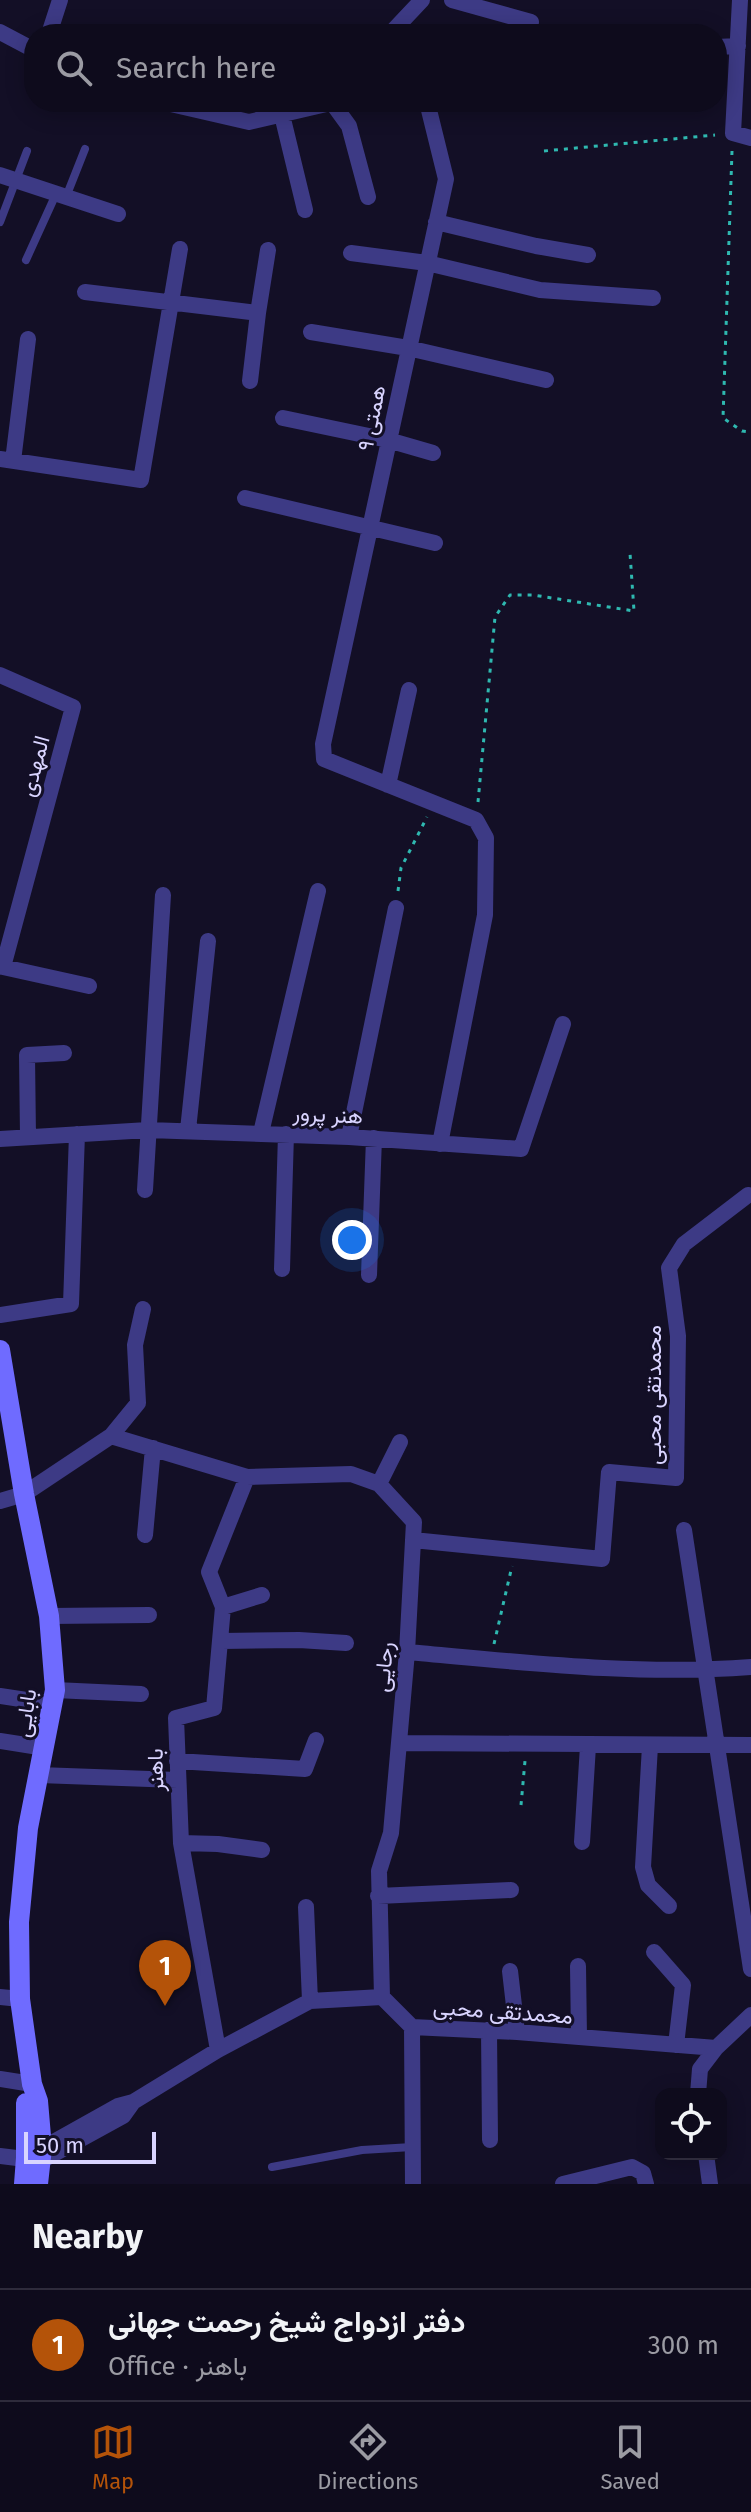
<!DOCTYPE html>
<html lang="en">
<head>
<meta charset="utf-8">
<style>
  :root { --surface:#0e0b1c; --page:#1c1929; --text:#f1f3f6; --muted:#9b9ba3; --line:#2e2b3b; --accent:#b45309 }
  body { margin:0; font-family:"Fira Sans",Vazirmatn,sans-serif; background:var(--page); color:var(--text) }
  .controls { position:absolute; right:24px; bottom:24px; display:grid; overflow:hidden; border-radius:16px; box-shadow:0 4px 20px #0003 }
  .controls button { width:72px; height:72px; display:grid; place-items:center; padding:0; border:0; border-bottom:2px solid var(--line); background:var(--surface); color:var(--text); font:40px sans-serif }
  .scale { position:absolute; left:24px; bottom:20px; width:132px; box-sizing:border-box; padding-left:8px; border:4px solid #d9d4ff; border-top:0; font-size:22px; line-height:28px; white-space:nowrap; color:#d9d4ff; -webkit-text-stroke:6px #130f26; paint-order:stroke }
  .you { position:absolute; left:352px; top:1240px; width:28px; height:28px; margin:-20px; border:6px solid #fff; border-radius:50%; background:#1a73e8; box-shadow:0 0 0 12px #1a73e833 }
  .badge { display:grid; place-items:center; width:52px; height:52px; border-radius:50%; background:var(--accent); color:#fff; font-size:26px; font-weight:700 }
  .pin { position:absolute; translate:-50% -66px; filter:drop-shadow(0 2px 4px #0008) }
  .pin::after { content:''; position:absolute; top:42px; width:28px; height:24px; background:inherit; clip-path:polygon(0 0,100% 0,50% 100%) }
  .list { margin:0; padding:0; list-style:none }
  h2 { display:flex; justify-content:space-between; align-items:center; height:104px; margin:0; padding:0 32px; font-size:34px }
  h2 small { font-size:26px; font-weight:400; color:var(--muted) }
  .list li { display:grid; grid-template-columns:52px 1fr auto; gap:24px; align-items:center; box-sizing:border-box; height:112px; padding:0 32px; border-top:2px solid var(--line) }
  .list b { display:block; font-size:30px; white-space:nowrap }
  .list p { margin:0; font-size:26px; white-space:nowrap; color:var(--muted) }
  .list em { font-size:26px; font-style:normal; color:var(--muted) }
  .icon { flex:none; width:44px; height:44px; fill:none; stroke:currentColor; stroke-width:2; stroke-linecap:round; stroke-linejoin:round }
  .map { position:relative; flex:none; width:751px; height:2184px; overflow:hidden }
  .search { position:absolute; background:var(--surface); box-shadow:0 4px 20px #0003; left:24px; right:24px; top:24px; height:88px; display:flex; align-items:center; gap:20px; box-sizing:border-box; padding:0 28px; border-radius:32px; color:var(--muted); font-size:30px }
  .sheet { height:216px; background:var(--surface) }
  nav { display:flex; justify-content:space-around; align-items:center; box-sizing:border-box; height:112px; border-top:2px solid var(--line); background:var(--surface); font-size:22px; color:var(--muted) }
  nav a { display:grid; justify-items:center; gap:4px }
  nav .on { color:var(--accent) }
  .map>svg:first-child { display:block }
</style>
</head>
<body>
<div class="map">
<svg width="751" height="2184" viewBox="0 0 751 2184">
  <rect width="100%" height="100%" fill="#130f26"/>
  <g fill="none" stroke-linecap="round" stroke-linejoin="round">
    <!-- path -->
    <path stroke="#2fb8b0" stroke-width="3" stroke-dasharray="4 6" stroke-linecap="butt" d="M544,151L715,135
      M732,151L723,418L742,431L751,432
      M478,802L495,617L510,595H533L634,611L630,553
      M398,891L401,868L427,817
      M494,1644L512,1566
      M521,1805L525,1761"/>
    <!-- lane -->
    <path stroke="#3d3a85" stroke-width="8" d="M66,197L85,149
      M0,222L27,151
      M26,260L56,194
      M272,2167L362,2150L412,2147"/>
    <!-- street -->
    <path stroke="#3d3a85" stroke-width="16" d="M452,0L531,22
      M740,0L733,133L751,138
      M0,32L34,50
      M49,34L60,0
      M390,34L422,0
      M717,47L738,46
      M162,102L249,122L335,102
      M427,102L446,179L323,744L324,759L476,820L486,838L485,915L440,1144
      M333,104L349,126L368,197
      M282,115L305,210
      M0,175L118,214
      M436,222L536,246L588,255
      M351,253L427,263L540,290L653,298
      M85,292L258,313L250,381
      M258,313L268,250
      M311,332L408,348L546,380
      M283,418L388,440L433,453
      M0,459L141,480L180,249
      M13,461L28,339
      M245,498L435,543
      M0,675L73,707L3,967L89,986
      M388,785L409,690
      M188,1130L208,941
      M261,1133L318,891
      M28,1137L27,1055L64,1053
      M349,1137L396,908
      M0,1139L148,1130L349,1137L521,1149L563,1024
      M145,1190L163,895
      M282,1269L286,1134
      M369,1275L374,1138
      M0,1315L71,1304L77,1134
      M111,1436L138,1403L135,1345L143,1309
      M379,1484L400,1442
      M0,1501L24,1494L111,1436L247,1477L351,1474L379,1484L414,1522L407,1652L391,1833L379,1871L382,1997
      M684,1530L751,1969
      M145,1535L153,1448
      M413,1540L602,1559L609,1472L676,1478L678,1336L669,1268L684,1244L748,1195
      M223,1607L262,1595
      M49,1616L149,1615
      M222,1641L299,1640L346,1643
      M407,1652C521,1662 637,1676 751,1667
      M55,1690L141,1694
      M0,1696L53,1704
      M0,1741L45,1748
      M399,1743L751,1745
      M650,1746L643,1867L648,1885L669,1906
      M177,1761L305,1769L316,1740
      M39,1775L177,1780
      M582,1842L588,1746
      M181,1843L218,1844L262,1850
      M378,1896L511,1890
      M306,1907L310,2001
      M654,1952L683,1985L676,2045
      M578,1966L579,2037
      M510,1971L517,2032
      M0,1997L20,1999
      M412,2027L413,2184
      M489,2030L490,2140
      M218,2050L181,1843L176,1718L214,1708L223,1607L209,1572L247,1477
      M0,2079L32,2084
      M698,2094L700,2069L716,2048L751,2015
      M34,2153L118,2106L133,2102L218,2050L310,2001L382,1997L412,2027L517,2032L716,2048
      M706,2154L710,2184
      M0,2156L41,2161L123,2116L133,2102
      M563,2184L632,2167L643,2173L646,2184"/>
    <!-- secondary -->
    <path stroke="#6f6bff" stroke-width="20" d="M0,1350L24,1494L49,1616L55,1690L28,1828L19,1922L20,1999L32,2084L38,2101L42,2148L38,2184
      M24,2184L26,2158V2103"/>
  </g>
  <g text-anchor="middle" stroke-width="6" stroke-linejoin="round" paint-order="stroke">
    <!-- street labels -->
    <g font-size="22" fill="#d9d4ff" stroke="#130f26">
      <text transform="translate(371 418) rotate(-78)" y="8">همتی ۹</text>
      <text transform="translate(34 766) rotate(-75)" y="8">المهدی</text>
      <text transform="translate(328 1114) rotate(3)" y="8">هنر پرور</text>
      <text transform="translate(653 1395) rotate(-90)" y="8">محمدتقی محبی</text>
      <text transform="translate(383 1667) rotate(-85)" y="8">رجایی</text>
      <text transform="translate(25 1713) rotate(-82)" y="8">بابایی</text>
      <text transform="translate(155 1770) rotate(-91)" y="8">باهنر</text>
      <text transform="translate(503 2011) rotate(4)" y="8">محمدتقی محبی</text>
    </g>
  </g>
</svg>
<div class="controls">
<button><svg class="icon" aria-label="locate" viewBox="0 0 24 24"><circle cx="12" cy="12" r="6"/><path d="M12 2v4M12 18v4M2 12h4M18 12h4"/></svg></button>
</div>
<div class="scale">50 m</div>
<div class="you"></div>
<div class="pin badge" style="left:165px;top:2006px">1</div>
<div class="search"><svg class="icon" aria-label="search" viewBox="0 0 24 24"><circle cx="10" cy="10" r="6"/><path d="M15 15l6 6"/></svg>Search here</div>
</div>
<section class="sheet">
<h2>Nearby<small></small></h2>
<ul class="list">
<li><span class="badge">1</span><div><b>دفتر ازدواج شیخ رحمت جهانی</b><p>Office · باهنر</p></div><em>300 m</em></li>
</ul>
</section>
<nav>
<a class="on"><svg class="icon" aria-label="map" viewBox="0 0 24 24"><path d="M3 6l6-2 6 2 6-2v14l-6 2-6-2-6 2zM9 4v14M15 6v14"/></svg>Map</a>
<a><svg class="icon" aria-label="directions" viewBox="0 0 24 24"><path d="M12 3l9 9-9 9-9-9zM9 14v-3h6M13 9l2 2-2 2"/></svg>Directions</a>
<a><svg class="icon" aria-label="saved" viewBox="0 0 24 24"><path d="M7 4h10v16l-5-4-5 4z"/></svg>Saved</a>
</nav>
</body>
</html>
